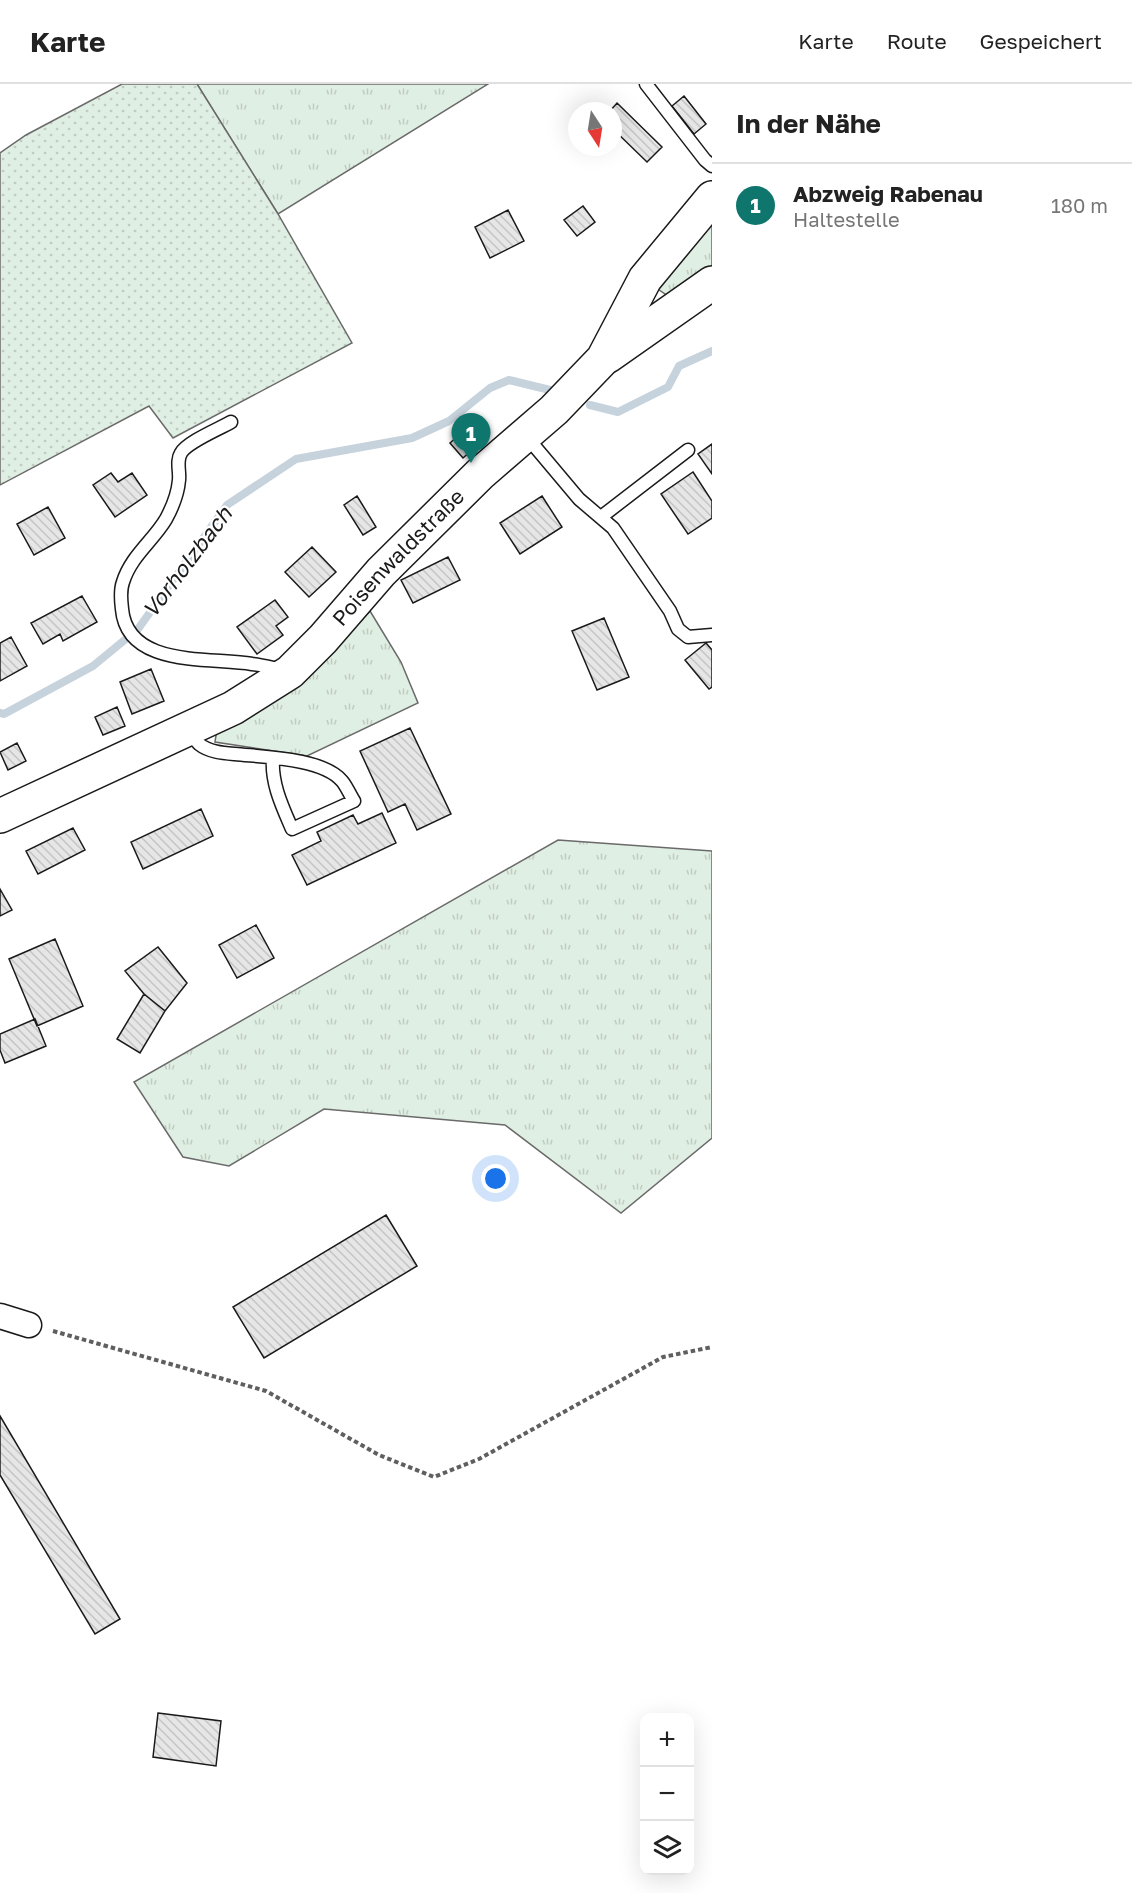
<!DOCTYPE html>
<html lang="de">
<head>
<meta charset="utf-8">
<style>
  :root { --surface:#fff; --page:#f6f6f6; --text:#222; --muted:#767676; --line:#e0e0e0; --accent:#0f766e }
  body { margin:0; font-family:"Golos Text",sans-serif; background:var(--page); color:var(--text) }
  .controls { position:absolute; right:18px; bottom:18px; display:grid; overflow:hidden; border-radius:12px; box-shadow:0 6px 24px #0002 }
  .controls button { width:54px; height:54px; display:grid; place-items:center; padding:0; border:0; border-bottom:2px solid var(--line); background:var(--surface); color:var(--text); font:30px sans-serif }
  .compass { position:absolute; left:568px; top:18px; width:54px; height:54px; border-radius:50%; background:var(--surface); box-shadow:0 6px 24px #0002; rotate:168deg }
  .you { position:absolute; left:496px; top:1095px; width:21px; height:21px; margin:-15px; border:4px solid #fff; border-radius:50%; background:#1a73e8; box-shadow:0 0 0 9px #1a73e833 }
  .badge { display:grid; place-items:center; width:39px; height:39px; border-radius:50%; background:var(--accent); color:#fff; font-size:20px; font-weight:700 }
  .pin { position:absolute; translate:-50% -50px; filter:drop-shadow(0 2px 3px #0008) }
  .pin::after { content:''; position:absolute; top:32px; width:21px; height:18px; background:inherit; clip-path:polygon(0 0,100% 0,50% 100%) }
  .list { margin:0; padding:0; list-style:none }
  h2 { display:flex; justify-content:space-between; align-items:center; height:78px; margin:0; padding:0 24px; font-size:26px }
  h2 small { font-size:20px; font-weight:400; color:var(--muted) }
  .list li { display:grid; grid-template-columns:39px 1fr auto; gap:18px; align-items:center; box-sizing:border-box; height:84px; padding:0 24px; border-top:2px solid var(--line) }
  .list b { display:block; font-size:22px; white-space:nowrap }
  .list p { margin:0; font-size:20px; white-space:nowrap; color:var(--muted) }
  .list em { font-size:20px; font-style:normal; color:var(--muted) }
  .icon { flex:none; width:33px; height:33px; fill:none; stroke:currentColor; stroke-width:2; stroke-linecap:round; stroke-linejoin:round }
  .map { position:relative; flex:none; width:712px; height:1809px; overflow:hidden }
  header { display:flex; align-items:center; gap:36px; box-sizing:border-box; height:84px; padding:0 30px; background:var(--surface); border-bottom:2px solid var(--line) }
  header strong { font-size:28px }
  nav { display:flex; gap:33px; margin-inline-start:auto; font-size:21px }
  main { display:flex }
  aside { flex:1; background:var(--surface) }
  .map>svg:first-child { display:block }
</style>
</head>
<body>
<header>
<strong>Karte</strong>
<nav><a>Karte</a><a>Route</a><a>Gespeichert</a></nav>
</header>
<main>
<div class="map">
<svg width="712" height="1809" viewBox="0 0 712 1809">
  <defs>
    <pattern id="grass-tufts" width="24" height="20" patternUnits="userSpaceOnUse" patternTransform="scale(1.5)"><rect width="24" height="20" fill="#e0efe3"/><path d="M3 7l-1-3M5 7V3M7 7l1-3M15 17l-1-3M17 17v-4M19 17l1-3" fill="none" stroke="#c0ccc2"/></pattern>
    <pattern id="garden-dots" width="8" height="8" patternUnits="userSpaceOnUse" patternTransform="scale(1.5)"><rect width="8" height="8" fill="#e0efe3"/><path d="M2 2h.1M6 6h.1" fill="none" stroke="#c0ccc2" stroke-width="1.8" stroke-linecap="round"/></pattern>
    <pattern id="building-back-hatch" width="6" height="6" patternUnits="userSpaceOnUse" patternTransform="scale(1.5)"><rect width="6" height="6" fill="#e6e6e6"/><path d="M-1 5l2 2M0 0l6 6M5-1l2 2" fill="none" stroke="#c5c5c5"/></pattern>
  </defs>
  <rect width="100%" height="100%" fill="#fff"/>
  <!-- grass -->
  <path fill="url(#grass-tufts)" stroke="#6a6a6a" stroke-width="1.5" d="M197,0H488L278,130Z
    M712,134V185L671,214L655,203Z
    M370,527L401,578L418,619L307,672L215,658L217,645L325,576Z
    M558,756L712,767V1054L621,1129L505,1041L324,1025L229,1082L183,1073L134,998Z"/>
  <!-- garden -->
  <path fill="url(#garden-dots)" stroke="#6a6a6a" stroke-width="1.5" d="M122,0H197L278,130L352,259L173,354L149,322L0,401V69L26,51Z"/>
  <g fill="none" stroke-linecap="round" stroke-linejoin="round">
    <!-- stream -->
    <path stroke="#c6d2dc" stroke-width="8" d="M590,321L618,328L668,303L679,282L712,267
      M0,629L4,630L93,582L138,545L227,421L296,375L412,354L449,337L490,304L509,296L550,306"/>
  </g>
  <!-- building -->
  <path fill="url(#building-back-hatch)" stroke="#1a1a1a" stroke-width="1.5" d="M684,12L706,40L694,50L672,22Z
    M617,19L662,63L647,78L613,45V27H610Z
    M583,122L595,138L577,152L564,136Z
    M508,126L524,157L490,174L475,143Z
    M467,344L480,359L463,374L450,359Z
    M712,360V390L698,370Z
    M693,388L712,417V434L688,450L661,410Z
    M111,389L118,398L132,389L147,411L115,433L93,401Z
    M357,412L376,443L363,451L344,421Z
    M542,412L562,443L520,470L500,439Z
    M48,423L65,454L34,471L17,440Z
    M312,463L336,488L309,513L285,488Z
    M448,473L460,496L413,519L401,496Z
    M82,512L97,538L63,557L60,550L43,560L31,539Z
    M275,516L288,533L276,542L283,551L257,570L237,543Z
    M604,534L629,593L597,606L572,547Z
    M11,553L27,582L0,597V559Z
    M706,559L712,566V603L709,605L685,576Z
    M151,585L164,617L132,630L120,598Z
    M117,623L125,642L103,651L95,633Z
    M410,644L451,730L417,746L405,720L388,728L360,667Z
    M17,659L26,677L8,686L0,668Z
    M201,725L213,752L143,785L131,758Z
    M382,729L396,759L307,801L292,771L321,757L317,748L353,731L358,740Z
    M73,744L85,766L38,790L26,767Z
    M0,805L12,826L0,832Z
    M256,841L274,874L237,894L219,861Z
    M55,855L83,922L37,942L9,875Z
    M158,863L187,899L165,927L144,910L125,887Z
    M144,910L165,927L140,969L117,955Z
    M35,935L46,962L5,979L0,966V950Z
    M386,1131L417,1182L264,1274L233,1223Z
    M0,1332L120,1535L95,1550L0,1391Z
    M158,1629L221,1637L216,1682L153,1673Z"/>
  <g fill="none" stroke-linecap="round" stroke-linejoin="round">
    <!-- lane casing -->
    <g stroke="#1a1a1a" stroke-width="15">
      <path id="lane" d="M646,0L705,76L712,82
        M231,338C219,345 187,358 181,369C176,377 180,387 179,396C178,408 172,424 166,435C153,457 131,472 123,498C120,506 121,517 122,525C127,584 210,573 252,580C262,581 273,584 283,586
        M526,352L579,415L613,444L670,527L678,545L688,553L712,551
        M601,433L688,366
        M191,644C193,650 195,657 199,660C209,668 223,669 235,670C263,673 323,674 342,697C347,703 350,711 354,717L292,745C282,722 271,699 273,674"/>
    </g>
    <!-- street casing -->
    <g stroke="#1a1a1a" stroke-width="27">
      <path id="street" d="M0,1232L29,1241"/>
    </g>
    <!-- secondary casing -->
    <g stroke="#1a1a1a" stroke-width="36">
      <g id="secondary">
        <path d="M608,272L712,199"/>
        <path id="s1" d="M0,732L233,624L290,588L323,555L381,488L480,390L554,326L603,275L645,195L712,114"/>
      </g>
    </g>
    <!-- path -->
    <path stroke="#5f5f5f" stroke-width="4" stroke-dasharray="4.5 3" stroke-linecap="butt" d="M53,1247L266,1307L379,1371L434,1393L479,1375L663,1273L712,1263"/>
    <!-- lane -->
    <use href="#lane" stroke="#fff" stroke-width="12"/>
    <!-- street -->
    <use href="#street" stroke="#fff" stroke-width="24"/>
    <!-- secondary -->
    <use href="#secondary" stroke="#fff" stroke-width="33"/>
  </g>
  <g text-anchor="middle" stroke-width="4.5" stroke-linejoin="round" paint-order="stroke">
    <!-- street labels -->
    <g font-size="21" fill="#1a1a1a" stroke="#fff">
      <text dy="7" stroke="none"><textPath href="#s1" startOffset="482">Poisenwaldstraße</textPath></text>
    </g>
    <!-- water labels -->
    <g font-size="22" font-style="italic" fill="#1a1a1a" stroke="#fff">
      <text transform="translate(187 478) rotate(-53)" y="8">Vorholzbach</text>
    </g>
  </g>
</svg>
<div class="controls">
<button>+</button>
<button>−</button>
<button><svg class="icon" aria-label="layers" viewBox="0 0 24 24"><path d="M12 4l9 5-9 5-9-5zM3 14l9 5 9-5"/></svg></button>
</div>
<svg class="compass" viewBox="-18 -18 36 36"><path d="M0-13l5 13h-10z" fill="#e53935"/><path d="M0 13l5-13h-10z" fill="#767676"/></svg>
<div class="you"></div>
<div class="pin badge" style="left:471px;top:379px">1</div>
</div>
<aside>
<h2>In der Nähe<small></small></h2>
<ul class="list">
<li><span class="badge">1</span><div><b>Abzweig Rabenau</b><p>Haltestelle</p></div><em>180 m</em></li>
</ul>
</aside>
</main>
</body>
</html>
